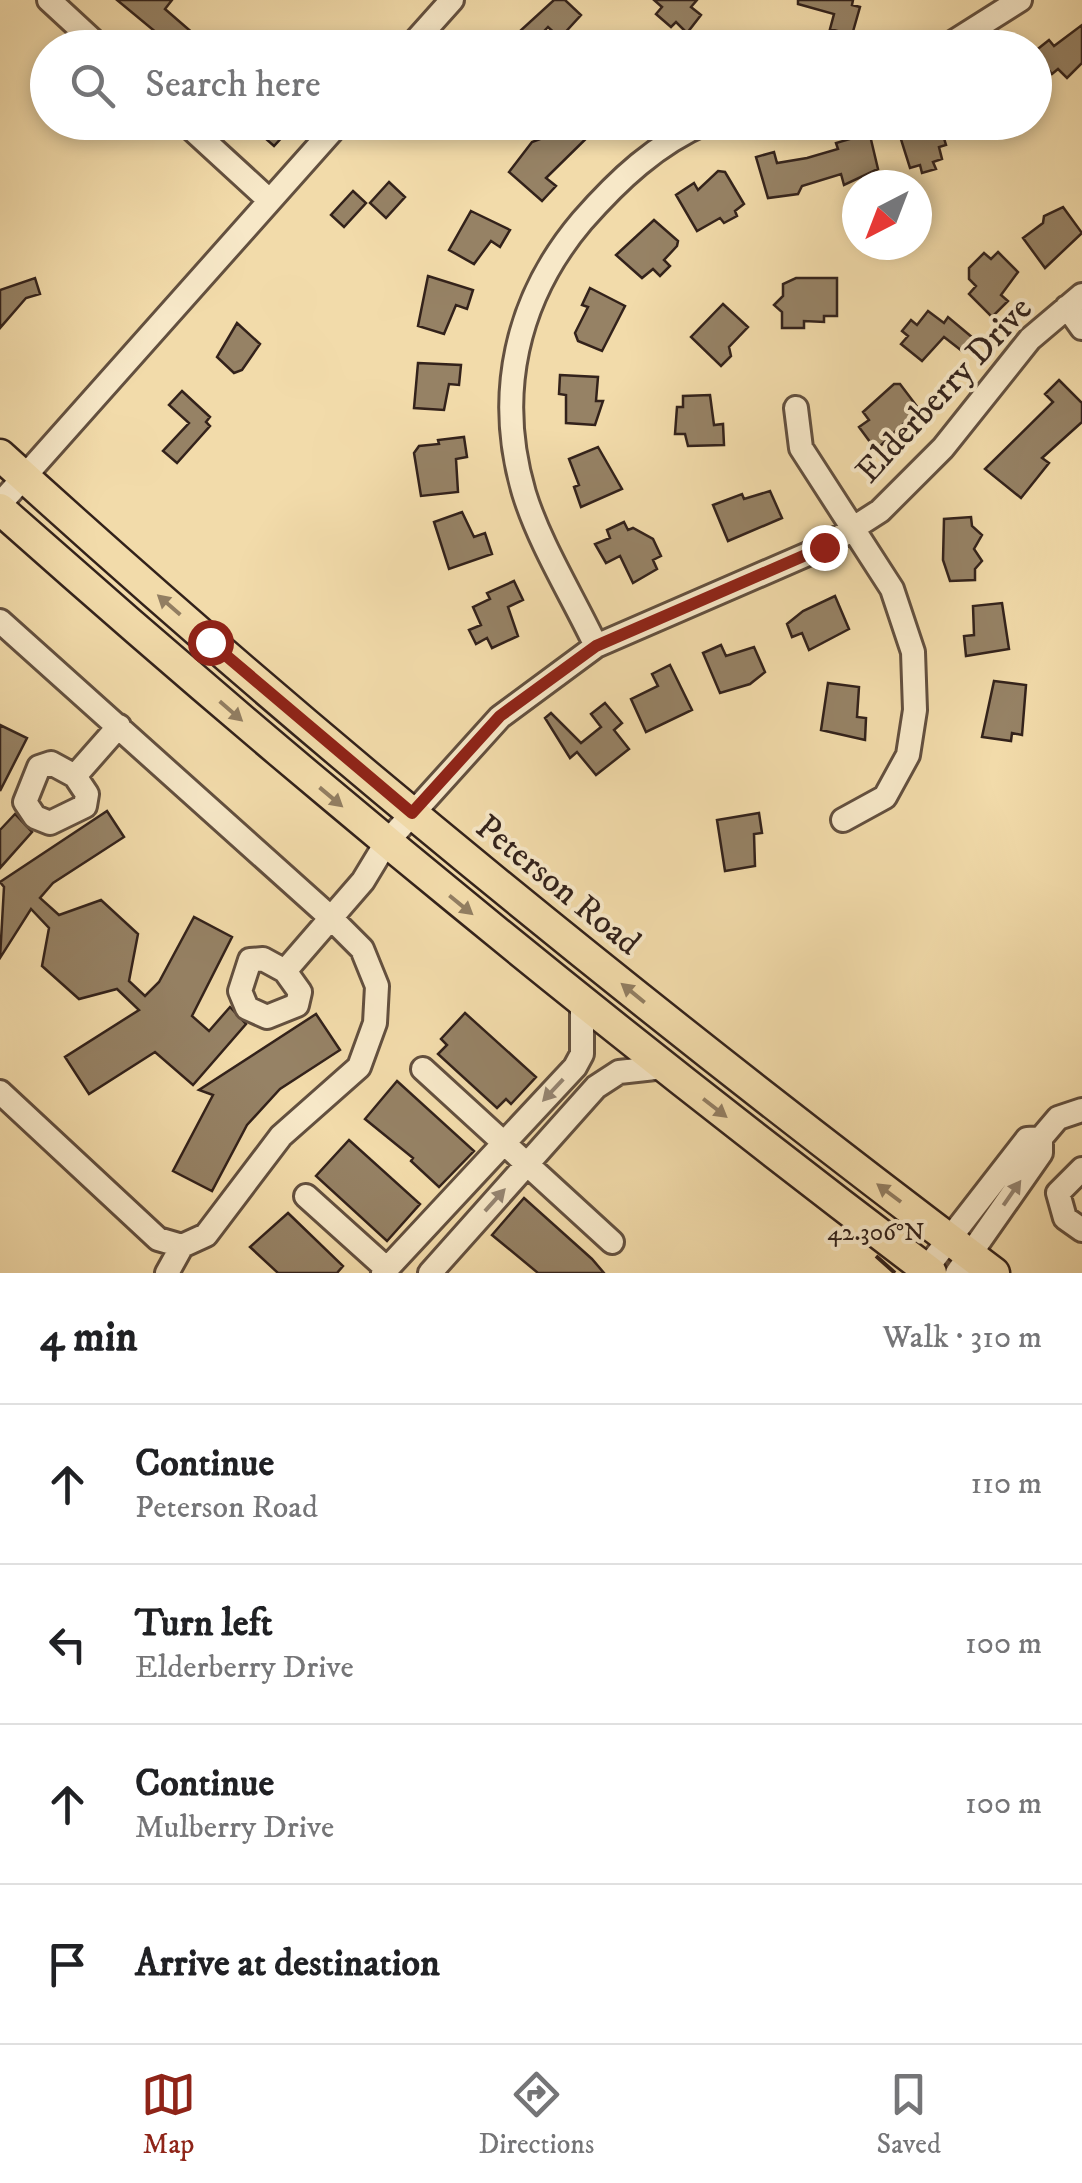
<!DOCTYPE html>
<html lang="en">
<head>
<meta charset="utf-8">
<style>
  :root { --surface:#fff; --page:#f6f6f6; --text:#202124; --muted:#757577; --line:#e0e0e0; --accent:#8f2418 }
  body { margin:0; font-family:"IM FELL DW Pica",serif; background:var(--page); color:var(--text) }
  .compass { position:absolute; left:842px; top:170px; width:90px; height:90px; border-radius:50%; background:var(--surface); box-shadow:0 5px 15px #0003; rotate:222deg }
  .stop { position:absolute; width:30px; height:30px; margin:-22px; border:8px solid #8f2418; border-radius:50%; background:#fff }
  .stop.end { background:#8f2418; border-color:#fff; box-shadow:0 2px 10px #0008 }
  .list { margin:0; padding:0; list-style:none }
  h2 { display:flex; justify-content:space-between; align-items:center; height:130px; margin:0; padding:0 40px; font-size:42px }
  h2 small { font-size:32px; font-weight:400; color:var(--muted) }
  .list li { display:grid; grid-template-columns:65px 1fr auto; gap:30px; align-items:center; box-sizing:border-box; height:160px; padding:0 40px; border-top:2px solid var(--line) }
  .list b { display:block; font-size:38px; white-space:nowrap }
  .list p { margin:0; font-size:32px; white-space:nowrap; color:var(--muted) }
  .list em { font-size:32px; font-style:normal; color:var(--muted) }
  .icon { flex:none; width:55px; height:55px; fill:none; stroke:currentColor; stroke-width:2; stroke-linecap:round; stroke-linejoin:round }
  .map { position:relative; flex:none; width:1082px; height:1273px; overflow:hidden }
  .search { position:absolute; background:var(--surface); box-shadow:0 5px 15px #0003; left:30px; right:30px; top:30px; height:110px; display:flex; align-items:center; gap:25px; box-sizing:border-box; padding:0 35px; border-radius:55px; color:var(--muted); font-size:38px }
  .sheet { height:770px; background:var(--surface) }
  nav { display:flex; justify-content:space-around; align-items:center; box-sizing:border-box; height:140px; border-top:2px solid var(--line); background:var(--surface); font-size:28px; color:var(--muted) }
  nav a { display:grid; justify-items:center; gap:5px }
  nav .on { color:var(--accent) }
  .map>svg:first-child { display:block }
</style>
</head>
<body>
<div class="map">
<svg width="1082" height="1273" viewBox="0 0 1082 1273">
  <rect width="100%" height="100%" fill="#f2dbaa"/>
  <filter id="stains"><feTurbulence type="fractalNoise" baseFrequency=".002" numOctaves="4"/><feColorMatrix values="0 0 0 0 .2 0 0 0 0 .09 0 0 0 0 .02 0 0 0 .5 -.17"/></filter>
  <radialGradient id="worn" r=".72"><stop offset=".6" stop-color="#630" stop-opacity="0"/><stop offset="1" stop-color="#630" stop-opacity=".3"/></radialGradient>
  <!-- building -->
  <path fill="#968265" stroke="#33221b" stroke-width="2.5" d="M117,0H172L165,9L210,48H175Z
    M554,0H565L581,15L560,38L548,27L532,44L519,32Z
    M654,0H697L691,7L701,15L687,33L676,22L671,27L656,14L662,7Z
    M798,0H853L852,5L860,7L852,35L830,29L834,14L798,4Z
    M1082,25V63L1067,78L1058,69L1052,74L1034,52L1049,40L1054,46Z
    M265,122H296L274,146L257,131Z
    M557,122H603L546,178L556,186L542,201L509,172L532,142L543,138Z
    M914,122H939L946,145L939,147L942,159L933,162L936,169L922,173L920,165L910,168L898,130Z
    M868,127L878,169L844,185L841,174L802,186L798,194L768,198L756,157L774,152L777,163L807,158L838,149L836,143L850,139L848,133Z
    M718,171L725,172L744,204L735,211L737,216L724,223L720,218L697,231L676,195L694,183L698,190Z
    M389,182L405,197L386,218L370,203Z
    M353,191L366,203L344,227L331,215Z
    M1063,207L1082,233L1045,268L1023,238L1043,223L1044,216Z
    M471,211L510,230L500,247L491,241L474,264L449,250Z
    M654,220L678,241L677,246L664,260L670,266L660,276L653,269L642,278L616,255Z
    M998,252L1018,272L1001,295L1008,301L992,317L969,294L976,286L969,279V268L984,253L991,259Z
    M428,276L473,290L467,309L456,305L444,334L418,326Z
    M35,278L40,294L26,298L0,328V290Z
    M796,278H837V316H824V322L804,321V328H782V312L774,305L783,296V284Z
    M590,288L625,306L602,351L578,341L575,333L588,307L582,305Z
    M723,304L748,327L729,347L731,356L721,366L691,337Z
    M928,311L944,323L948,317L973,338L962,351L944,337L922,361L901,344L908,336L902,331L911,320L917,325Z
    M237,323L260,344L242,370L234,373L217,357Z
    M418,363L461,365L459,385L449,384L444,410L414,408Z
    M560,375L598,377L596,401H603L595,425L566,423V395L559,394Z
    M1059,380L1082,403V422L1042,458L1049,463L1021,498L985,469L1053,402L1045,394Z
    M894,384H900L919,409L876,450L859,427L869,420L863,412Z
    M182,391L210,417L206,422L210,426L177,463L163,451L189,423L169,405Z
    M710,395L714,425L723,424L724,445L688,446L685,434H675L677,407H683V396Z
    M464,437L467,457L456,459L458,492L421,496L414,453L419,446L439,444L438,440Z
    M598,447L622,489L581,507L574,487L579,485L569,459Z
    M770,491L782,518L728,541L713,505L742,494L744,499Z
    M462,512L474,537L485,533L492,554L449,569L434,522Z
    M971,517L972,526L982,535L974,549L982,561L975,569V580L950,581L943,560L944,519Z
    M624,522L628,530L633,528L653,539L661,556L653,560L657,569L633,583L620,556L606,563L595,544L610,538L607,530Z
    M514,581L523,600L508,607L518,636L492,648L487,638L476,644L469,630L481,625L473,607L490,599L487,593Z
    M835,596L849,629L809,650L802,633L792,637L787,624L803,611Z
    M1002,603L1009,649L966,656L964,636L974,635L973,606Z
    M721,645L726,656L754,647L765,672L750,684L720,693L703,653Z
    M670,665L692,710L646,732L631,699L658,686L652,674Z
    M994,681L1026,685L1022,735L1012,733L1011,741L982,737Z
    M828,683L859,687L857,717L866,718L865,740L821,730Z
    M605,703L622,723L614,730L629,749L596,775L577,752L570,758L545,718L551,713L581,743L601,727L591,714Z
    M0,725L27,738L0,791Z
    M107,811L124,837L53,883L40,898L59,915L101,900L138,934L129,981L145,996L159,982L194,917L232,937L192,1016L209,1031L230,1007L246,1024L193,1085L155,1052L89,1094L65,1057L139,1010L117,989L79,999L42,966L49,928L31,909L0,958L4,887L0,882Z
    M759,813L762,833L754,834L755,866L725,871L717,820Z
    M15,814L32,832L0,868V830Z
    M465,1013L536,1077L511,1104L506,1099L497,1108L438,1054L447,1045L441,1039Z
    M316,1014L340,1050L280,1089L247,1125L212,1191L173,1171L213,1095L199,1090Z
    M397,1081L474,1151L439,1187L411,1161L413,1158L365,1119Z
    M349,1140L420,1204L387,1241L316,1176Z
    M524,1198L592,1259L604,1273H538L492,1235Z
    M288,1213L343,1266L337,1273H278L250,1247Z"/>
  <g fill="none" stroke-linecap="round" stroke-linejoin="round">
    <!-- minor casing -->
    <g stroke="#63503f" stroke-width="28">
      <path id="minor" d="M49,0L101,48
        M409,48L452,0
        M944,48L1020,0
        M184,122L269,200
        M1067,307L1082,328
        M796,408L801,448L892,589L913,652L915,710L908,755L885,797L843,820
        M0,504L340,122
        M0,621L330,917L362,949L377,986L375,1023L359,1067L281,1136L206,1235L182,1246L158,1239L0,1092
        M596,646C573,597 540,545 524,493C495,395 516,299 582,221C618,180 656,144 707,122
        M51,763L75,776L87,794L85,806L50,823L35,817L25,802L39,767Z
        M75,776L119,726
        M263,959L285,971L300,992L297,1005L267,1017L247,1008L240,991L250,960Z
        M285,971L363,881L386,843L500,717L596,646L824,547L880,511L943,448L1030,339L1082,295
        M423,1069L612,1242
        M1041,1138L1058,1118L1082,1110
        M1082,1169L1058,1193L1065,1218L1082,1230
        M306,1196L387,1269
        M926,1269L1027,1139L1041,1138V1153L957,1273
        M167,1273L182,1246
        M383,1273L575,1067L582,1054V1004
        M430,1273L596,1087L619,1072L664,1067"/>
    </g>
    <!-- major casing -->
    <g stroke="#33221b" stroke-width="35">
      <path id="major" d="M0,455C317,744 652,1015 994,1273
        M0,509C300,776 610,1030 931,1273"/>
    </g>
    <!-- minor -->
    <use href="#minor" stroke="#f7e8c8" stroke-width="22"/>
    <!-- major -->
    <use href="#major" stroke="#f2dbaa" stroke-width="30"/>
  </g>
  <!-- one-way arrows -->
  <defs><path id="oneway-solid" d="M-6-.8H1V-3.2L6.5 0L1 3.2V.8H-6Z" transform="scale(2.5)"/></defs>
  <g fill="#927e62">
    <use href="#oneway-solid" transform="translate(169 605) rotate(-139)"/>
    <use href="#oneway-solid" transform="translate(231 711) rotate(41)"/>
    <use href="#oneway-solid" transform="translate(331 797) rotate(40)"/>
    <use href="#oneway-solid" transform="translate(461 905) rotate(39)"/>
    <use href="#oneway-solid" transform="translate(633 993) rotate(-141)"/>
    <use href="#oneway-solid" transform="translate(715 1108) rotate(38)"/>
    <use href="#oneway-solid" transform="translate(889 1193) rotate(-143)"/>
  </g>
  <g fill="#958572">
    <use href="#oneway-solid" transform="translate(553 1090) rotate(133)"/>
    <use href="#oneway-solid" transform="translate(1012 1193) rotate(-55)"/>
    <use href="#oneway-solid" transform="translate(495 1200) rotate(-48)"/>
  </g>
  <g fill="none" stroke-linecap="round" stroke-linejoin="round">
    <!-- route -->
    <path stroke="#8f2418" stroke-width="12" d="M210,642L412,813L500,716L596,646L824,547"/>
  </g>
  <!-- ticks -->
  <path fill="none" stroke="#33221b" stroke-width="4" d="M876,1256L895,1273"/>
  <g text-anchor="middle" stroke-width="8" stroke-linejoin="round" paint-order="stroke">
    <!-- street labels -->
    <g font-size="35" fill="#33221b" stroke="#f7e8c8">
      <text transform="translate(943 389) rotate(-47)" y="12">Elderberry Drive</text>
      <text transform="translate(559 884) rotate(39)" y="12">Peterson Road</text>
    </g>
  </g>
  <g font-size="25" text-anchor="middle" fill="#33221b" stroke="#f7e8c8" stroke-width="8" stroke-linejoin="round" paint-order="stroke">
    <text x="876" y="1240">42.306°N</text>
  </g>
  <rect width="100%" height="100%" filter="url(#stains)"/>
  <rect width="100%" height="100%" fill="url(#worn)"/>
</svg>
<svg class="compass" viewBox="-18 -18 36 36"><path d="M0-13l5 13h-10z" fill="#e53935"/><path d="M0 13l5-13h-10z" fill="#757577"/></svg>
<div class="stop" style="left:210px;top:642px"></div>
<div class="stop end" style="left:824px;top:547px"></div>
<div class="search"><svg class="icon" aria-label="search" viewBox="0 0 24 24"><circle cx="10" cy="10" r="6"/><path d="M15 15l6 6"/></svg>Search here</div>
</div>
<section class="sheet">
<h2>4 min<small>Walk · 310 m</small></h2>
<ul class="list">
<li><svg class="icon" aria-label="ahead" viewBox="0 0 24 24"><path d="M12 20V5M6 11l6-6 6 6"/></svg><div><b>Continue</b><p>Peterson Road</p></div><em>110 m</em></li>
<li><svg class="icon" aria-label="left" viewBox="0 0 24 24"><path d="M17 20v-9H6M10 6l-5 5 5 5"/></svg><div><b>Turn left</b><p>Elderberry Drive</p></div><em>100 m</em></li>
<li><svg class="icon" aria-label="ahead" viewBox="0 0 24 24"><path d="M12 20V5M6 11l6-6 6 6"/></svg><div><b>Continue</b><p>Mulberry Drive</p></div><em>100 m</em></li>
<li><svg class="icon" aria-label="arrive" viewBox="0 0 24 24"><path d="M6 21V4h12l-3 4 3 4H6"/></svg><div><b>Arrive at destination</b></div></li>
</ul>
</section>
<nav>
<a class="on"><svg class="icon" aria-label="map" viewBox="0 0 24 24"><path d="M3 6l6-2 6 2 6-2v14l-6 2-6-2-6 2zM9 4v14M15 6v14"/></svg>Map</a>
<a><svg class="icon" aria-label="directions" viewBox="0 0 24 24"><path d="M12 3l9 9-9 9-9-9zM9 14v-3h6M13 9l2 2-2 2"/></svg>Directions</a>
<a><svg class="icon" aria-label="saved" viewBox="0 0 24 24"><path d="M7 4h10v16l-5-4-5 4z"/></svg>Saved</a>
</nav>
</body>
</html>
